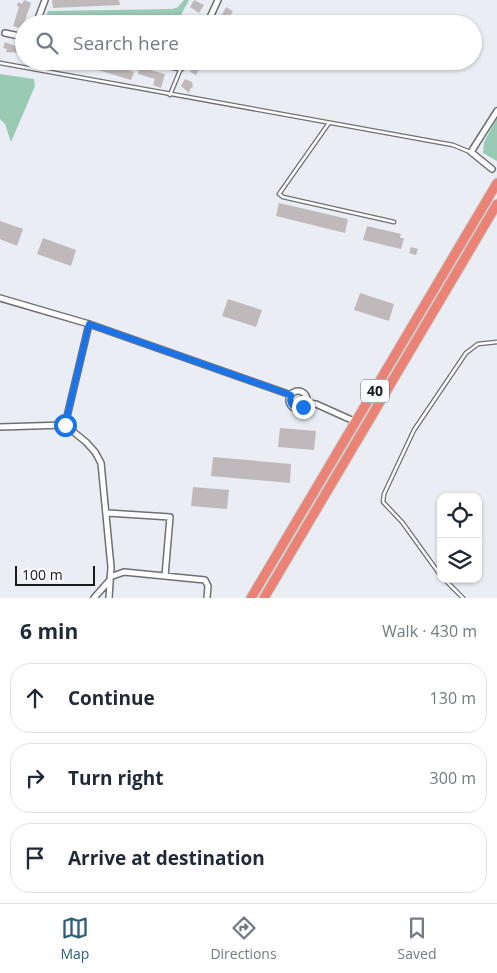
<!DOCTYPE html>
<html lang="en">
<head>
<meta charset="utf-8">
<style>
  :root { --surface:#fff; --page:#f6f6f7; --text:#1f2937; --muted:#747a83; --line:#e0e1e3; --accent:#2d5e7b }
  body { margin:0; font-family:"Open Sans",sans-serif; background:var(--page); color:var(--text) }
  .controls { position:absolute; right:15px; bottom:15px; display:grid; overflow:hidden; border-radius:10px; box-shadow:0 1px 4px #0004 }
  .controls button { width:45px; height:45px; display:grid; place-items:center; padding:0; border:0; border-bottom:1px solid var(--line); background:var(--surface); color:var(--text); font:25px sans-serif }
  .scale { position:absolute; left:15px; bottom:12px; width:80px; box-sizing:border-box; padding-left:5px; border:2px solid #191a1c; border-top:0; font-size:14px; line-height:18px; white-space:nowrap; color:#191a1c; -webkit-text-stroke:4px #f9fbff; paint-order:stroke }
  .stop { position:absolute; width:15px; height:15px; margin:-11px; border:4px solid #1a73e8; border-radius:50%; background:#fff }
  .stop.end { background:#1a73e8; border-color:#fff; box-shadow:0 1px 5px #0008 }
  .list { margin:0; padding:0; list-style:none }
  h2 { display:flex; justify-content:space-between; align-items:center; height:65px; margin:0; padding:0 20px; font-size:21px }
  h2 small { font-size:16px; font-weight:400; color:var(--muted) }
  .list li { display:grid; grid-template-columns:32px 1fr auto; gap:15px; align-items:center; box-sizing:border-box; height:70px; margin:0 10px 10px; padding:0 10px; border:1px solid var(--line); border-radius:20px }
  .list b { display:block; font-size:19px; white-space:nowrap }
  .list em { font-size:16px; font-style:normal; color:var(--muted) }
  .icon { flex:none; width:28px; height:28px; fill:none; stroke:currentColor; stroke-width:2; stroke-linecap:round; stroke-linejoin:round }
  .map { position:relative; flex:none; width:497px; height:598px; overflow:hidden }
  .search { position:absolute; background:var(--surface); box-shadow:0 1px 4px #0004; left:15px; right:15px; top:15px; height:55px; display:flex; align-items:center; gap:12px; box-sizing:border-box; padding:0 18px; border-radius:28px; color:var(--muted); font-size:19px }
  .sheet { height:305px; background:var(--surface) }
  nav { display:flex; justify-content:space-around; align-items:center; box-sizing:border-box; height:70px; border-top:1px solid var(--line); background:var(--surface); font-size:14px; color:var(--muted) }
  nav a { display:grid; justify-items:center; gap:2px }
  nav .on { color:var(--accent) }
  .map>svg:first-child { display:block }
</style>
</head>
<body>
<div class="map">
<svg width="497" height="598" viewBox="0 0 497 598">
  <rect width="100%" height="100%" fill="#eaeef4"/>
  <!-- green -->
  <path fill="#99cab3" d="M184,0H189L176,24H87L46,16L48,11L172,9L178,7Z
    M0,74L34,79L35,86L11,142L5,124L0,119Z
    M497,118V161L483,153L484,142Z"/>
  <!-- building -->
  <path fill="#c0b9bc" d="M24,0L31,3L22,29L13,26L19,7L17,6L18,2L22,4Z
    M52,0H119L120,5L53,8Z
    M194,0L204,5L199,13L190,7Z
    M226,7L233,11L230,16L228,14L223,24H217Z
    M188,17L196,21L194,24H185Z
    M5,42L15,46L24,47V53L6,52L7,49L3,48Z
    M89,61H108L111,62L110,65L129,68L128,70L134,72L131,80L88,67Z
    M196,61H204L196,75L190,72Z
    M139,67L165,74L161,88L153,85L155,79L138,74Z
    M185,79L192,82L193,87L190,89L189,93L181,86Z
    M279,203L348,219L345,233L276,216Z
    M0,221L23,229L17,246L0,239Z
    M367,226L401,234L400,238H404L401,249L363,240Z
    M43,238L76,250L71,266L37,254Z
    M411,247L418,249L416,255L409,253Z
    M360,293L394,304L389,321L354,310Z
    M228,299L262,310L256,327L222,316Z
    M280,428L316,431L314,450L278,447Z
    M213,457L291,464L290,483L211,476Z
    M193,487L229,490L227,509L191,506Z"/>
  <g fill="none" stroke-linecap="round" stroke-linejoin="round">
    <!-- service casing -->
    <g stroke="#6d7075" stroke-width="5">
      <path id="service" d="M0,63L453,145L470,152
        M170,95L181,68
        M329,123L279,194L283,197L394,222
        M441,576L402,522L383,502L384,494L414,430L466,353L478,344L497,342
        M444,579L463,598"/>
    </g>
    <!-- minor casing -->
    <g stroke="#6d7075" stroke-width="8">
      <path id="minor" d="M36,24L45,0
        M207,24L218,0
        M5,33L24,37
        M145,61L181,68L185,61
        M492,169L471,152L497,111
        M0,298L89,324L291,395
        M289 400a9 9 0 1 1 18 0a9 9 0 1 1-18 0Z
        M307,403L316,404L356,422
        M65,425L89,324
        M0,427L65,425L86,442L95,452L101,463L111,567L109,598
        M108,513L170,517L165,576
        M110,577L124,572L205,580L208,586L207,598
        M94,598L109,581"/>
    </g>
    <!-- trunk casing -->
    <g stroke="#cccdcd" stroke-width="11">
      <path id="trunk" d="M251,598L497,183
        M264,598L497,204"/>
    </g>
    <!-- service -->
    <use href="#service" stroke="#fff" stroke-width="2.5"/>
    <!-- minor -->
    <use href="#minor" stroke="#fff" stroke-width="5"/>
    <!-- trunk -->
    <use href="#trunk" stroke="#ea8376" stroke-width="9"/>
  </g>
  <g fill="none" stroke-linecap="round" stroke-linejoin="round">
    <!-- route -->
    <path stroke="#1a73e8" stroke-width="6" d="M65,425L89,324L291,395C288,404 294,410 303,407"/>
  </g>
  <g text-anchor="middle" stroke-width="4" stroke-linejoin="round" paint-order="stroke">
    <!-- shield labels -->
    <rect fill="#f9fbff" stroke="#5c5e60" stroke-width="1" x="361" y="379.5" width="28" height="23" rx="4"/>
    <g font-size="14" font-weight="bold" fill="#191a1c">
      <text x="375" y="396">40</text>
    </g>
  </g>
</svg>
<div class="controls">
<button><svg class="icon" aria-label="locate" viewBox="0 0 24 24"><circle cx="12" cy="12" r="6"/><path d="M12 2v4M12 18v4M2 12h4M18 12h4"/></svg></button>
<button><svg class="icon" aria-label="layers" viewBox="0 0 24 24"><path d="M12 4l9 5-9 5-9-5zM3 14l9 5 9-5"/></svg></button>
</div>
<div class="scale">100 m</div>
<div class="stop" style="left:65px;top:425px"></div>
<div class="stop end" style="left:303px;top:407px"></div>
<div class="search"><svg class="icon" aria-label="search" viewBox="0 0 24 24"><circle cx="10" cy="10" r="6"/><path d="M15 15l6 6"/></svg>Search here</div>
</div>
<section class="sheet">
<h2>6 min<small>Walk · 430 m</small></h2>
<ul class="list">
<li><svg class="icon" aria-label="ahead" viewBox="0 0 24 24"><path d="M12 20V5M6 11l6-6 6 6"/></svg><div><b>Continue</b></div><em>130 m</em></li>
<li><svg class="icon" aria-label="right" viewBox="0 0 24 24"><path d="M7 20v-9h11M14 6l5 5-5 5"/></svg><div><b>Turn right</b></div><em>300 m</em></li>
<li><svg class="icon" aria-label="arrive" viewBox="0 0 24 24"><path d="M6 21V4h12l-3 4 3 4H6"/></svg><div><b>Arrive at destination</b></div></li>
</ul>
</section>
<nav>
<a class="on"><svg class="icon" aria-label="map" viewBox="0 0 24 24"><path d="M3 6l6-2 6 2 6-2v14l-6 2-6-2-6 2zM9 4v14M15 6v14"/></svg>Map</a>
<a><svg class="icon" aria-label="directions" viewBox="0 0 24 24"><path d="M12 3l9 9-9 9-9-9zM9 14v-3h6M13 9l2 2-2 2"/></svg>Directions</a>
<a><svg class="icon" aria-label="saved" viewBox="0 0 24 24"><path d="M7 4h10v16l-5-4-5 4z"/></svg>Saved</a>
</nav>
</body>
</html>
